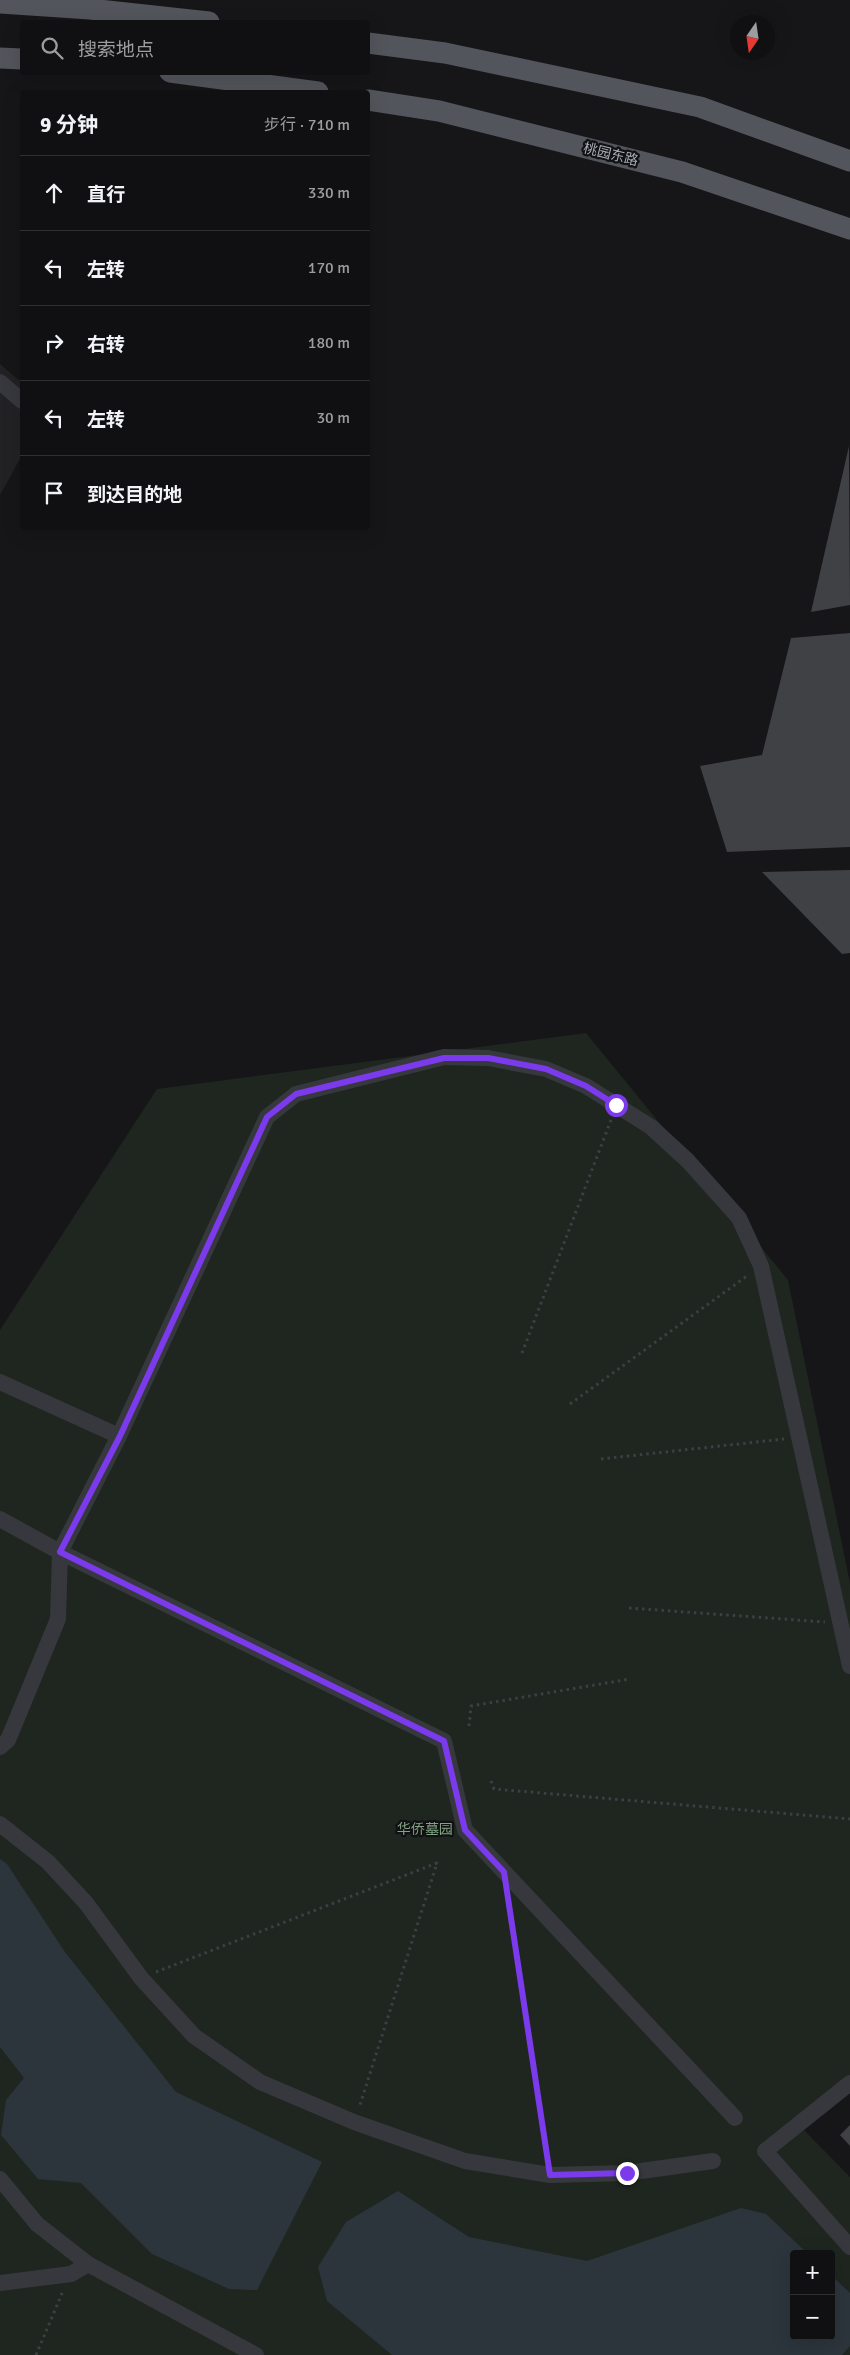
<!DOCTYPE html>
<html lang="zh">
<head>
<meta charset="utf-8">
<style>
  :root { --surface:#101012; --page:#1e1e20; --text:#f1f3f6; --muted:#9c9d9f; --line:#303032 }
  body { margin:0; font-family:Signika,"Noto Sans SC",sans-serif; background:var(--page); color:var(--text) }
  .controls { position:absolute; right:15px; bottom:15px; display:grid; overflow:hidden; border-radius:5px; box-shadow:0 5px 20px #0002 }
  .controls button { width:45px; height:45px; display:grid; place-items:center; padding:0; border:0; border-bottom:1px solid var(--line); background:var(--surface); color:var(--text); font:25px sans-serif }
  .compass { position:absolute; left:730px; top:15px; width:45px; height:45px; border-radius:50%; background:var(--surface); box-shadow:0 5px 20px #0002; rotate:193deg }
  .stop { position:absolute; width:15px; height:15px; margin:-11px; border:4px solid #7c3aed; border-radius:50%; background:#fff }
  .stop.end { background:#7c3aed; border-color:#fff; box-shadow:0 1px 5px #0008 }
  .list { margin:0; padding:0; list-style:none }
  h2 { display:flex; justify-content:space-between; align-items:center; height:65px; margin:0; padding:0 20px; font-size:21px }
  h2 small { font-size:16px; font-weight:400; color:var(--muted) }
  .list li { display:grid; grid-template-columns:32px 1fr auto; gap:15px; align-items:center; box-sizing:border-box; height:75px; padding:0 20px; border-top:1px solid var(--line) }
  .list b { display:block; font-size:19px; white-space:nowrap }
  .list em { font-size:16px; font-style:normal; color:var(--muted) }
  .icon { flex:none; width:28px; height:28px; fill:none; stroke:currentColor; stroke-width:2; stroke-linecap:round; stroke-linejoin:round }
  .map { position:relative; flex:none; width:850px; height:2355px; overflow:hidden }
  .search { position:absolute; background:var(--surface); box-shadow:0 5px 20px #0002; left:20px; top:20px; width:350px; height:55px; display:flex; align-items:center; gap:12px; box-sizing:border-box; padding:0 18px; border-radius:5px; color:var(--muted); font-size:19px }
  .panel { position:absolute; background:var(--surface); box-shadow:0 5px 20px #0002; left:20px; top:90px; width:350px; height:440px; border-radius:5px }
  .map>svg:first-child { display:block }
</style>
</head>
<body>
<div class="map">
<svg width="850" height="2355" viewBox="0 0 850 2355">
  <rect width="100%" height="100%" fill="#161618"/>
  <!-- built -->
  <path fill="#222225" d="M0,364L22,383V455L0,495Z"/>
  <!-- green -->
  <path fill="#1e261f" fill-rule="evenodd" d="M586,1033L788,1280L850,1583V2076L803,2129L850,2177V2355H0V1330L157,1089ZM794,2254H831V2336H794Z"/>
  <!-- water -->
  <path fill="#2c353c" d="M0,1859L7,1864L65,1952L176,2092L322,2162L257,2290L229,2289L152,2254L81,2183L38,2179L1,2135L6,2100L24,2078L0,2047Z
    M398,2191L469,2237L587,2261L741,2208L766,2214L808,2254H794V2336H831V2275L850,2293V2346L842,2355H392L327,2301L318,2267L346,2222Z"/>
  <!-- building -->
  <path fill="#404145" d="M849,446L850,605L811,612Z
    M850,633V847L727,852L700,766L762,755L791,638Z
    M850,870V953L842,954L762,872Z
    M850,2125V2146L840,2135Z"/>
  <g fill="none" stroke-linecap="round" stroke-linejoin="round">
    <!-- path -->
    <path stroke="#3d3f44" stroke-width="3" stroke-dasharray="2.5 4" stroke-linecap="butt" d="M522,1353L611,1120
      M570,1404L747,1276
      M601,1459L784,1439
      M629,1608L825,1622
      M469,1726L471,1706L630,1679
      M491,1781L494,1789L850,1819
      M509,1901L547,2160
      M156,1972L437,1863L359,2108
      M36,2355L63,2291"/>
    <!-- minor -->
    <path stroke="#37383d" stroke-width="16" d="M0,382L22,401
      M0,1382L119,1436
      M0,1519L60,1552L444,1741L465,1830L735,2118
      M0,1747L8,1740L58,1619L60,1552L119,1436L267,1117L296,1094L444,1057L488,1058L546,1069L586,1086L651,1127L688,1161L739,1218L761,1266L850,1666
      M0,1824L48,1862L86,1903L141,1978L194,2036L260,2082L354,2122L465,2161L550,2175L627,2173L713,2161
      M850,2083L765,2151L850,2247
      M0,2179L37,2224L88,2264L256,2355
      M0,2283L71,2274L88,2264"/>
    <!-- major -->
    <path stroke="#53555c" stroke-width="21" d="M0,3L90,9L209,22
      M368,43L445,53L700,107L850,161
      M0,58L22,59
      M170,72L318,92
      M368,100L439,111L682,172L850,229"/>
  </g>
  <g fill="none" stroke-linecap="round" stroke-linejoin="round">
    <!-- route -->
    <path stroke="#7c3aed" stroke-width="6" d="M616,1105L586,1086L546,1069L488,1058H444L296,1094L267,1117L120,1436L60,1552L444,1741L465,1830L504,1872L550,2175L627,2173"/>
  </g>
  <g text-anchor="middle" stroke-width="4.5" stroke-linejoin="round" paint-order="stroke">
    <!-- street labels -->
    <g font-size="14" fill="#a8adb8" stroke="#111113">
      <text transform="translate(611 154) rotate(14)" y="5">桃园东路</text>
    </g>
    <!-- park labels -->
    <g font-size="14" fill="#7fa381" stroke="#111113">
      <text x="425" y="1834">华侨墓园</text>
    </g>
  </g>
</svg>
<div class="controls">
<button>+</button>
<button>−</button>
</div>
<svg class="compass" viewBox="-18 -18 36 36"><path d="M0-13l5 13h-10z" fill="#e53935"/><path d="M0 13l5-13h-10z" fill="#9c9d9f"/></svg>
<div class="stop" style="left:616px;top:1105px"></div>
<div class="stop end" style="left:627px;top:2173px"></div>
<div class="search"><svg class="icon" aria-label="search" viewBox="0 0 24 24"><circle cx="10" cy="10" r="6"/><path d="M15 15l6 6"/></svg>搜索地点</div>
<section class="panel">
<h2>9 分钟<small>步行 · 710 m</small></h2>
<ul class="list">
<li><svg class="icon" aria-label="ahead" viewBox="0 0 24 24"><path d="M12 20V5M6 11l6-6 6 6"/></svg><div><b>直行</b></div><em>330 m</em></li>
<li><svg class="icon" aria-label="left" viewBox="0 0 24 24"><path d="M17 20v-9H6M10 6l-5 5 5 5"/></svg><div><b>左转</b></div><em>170 m</em></li>
<li><svg class="icon" aria-label="right" viewBox="0 0 24 24"><path d="M7 20v-9h11M14 6l5 5-5 5"/></svg><div><b>右转</b></div><em>180 m</em></li>
<li><svg class="icon" aria-label="left" viewBox="0 0 24 24"><path d="M17 20v-9H6M10 6l-5 5 5 5"/></svg><div><b>左转</b></div><em>30 m</em></li>
<li><svg class="icon" aria-label="arrive" viewBox="0 0 24 24"><path d="M6 21V4h12l-3 4 3 4H6"/></svg><div><b>到达目的地</b></div></li>
</ul>
</section>
</div>
</body>
</html>
